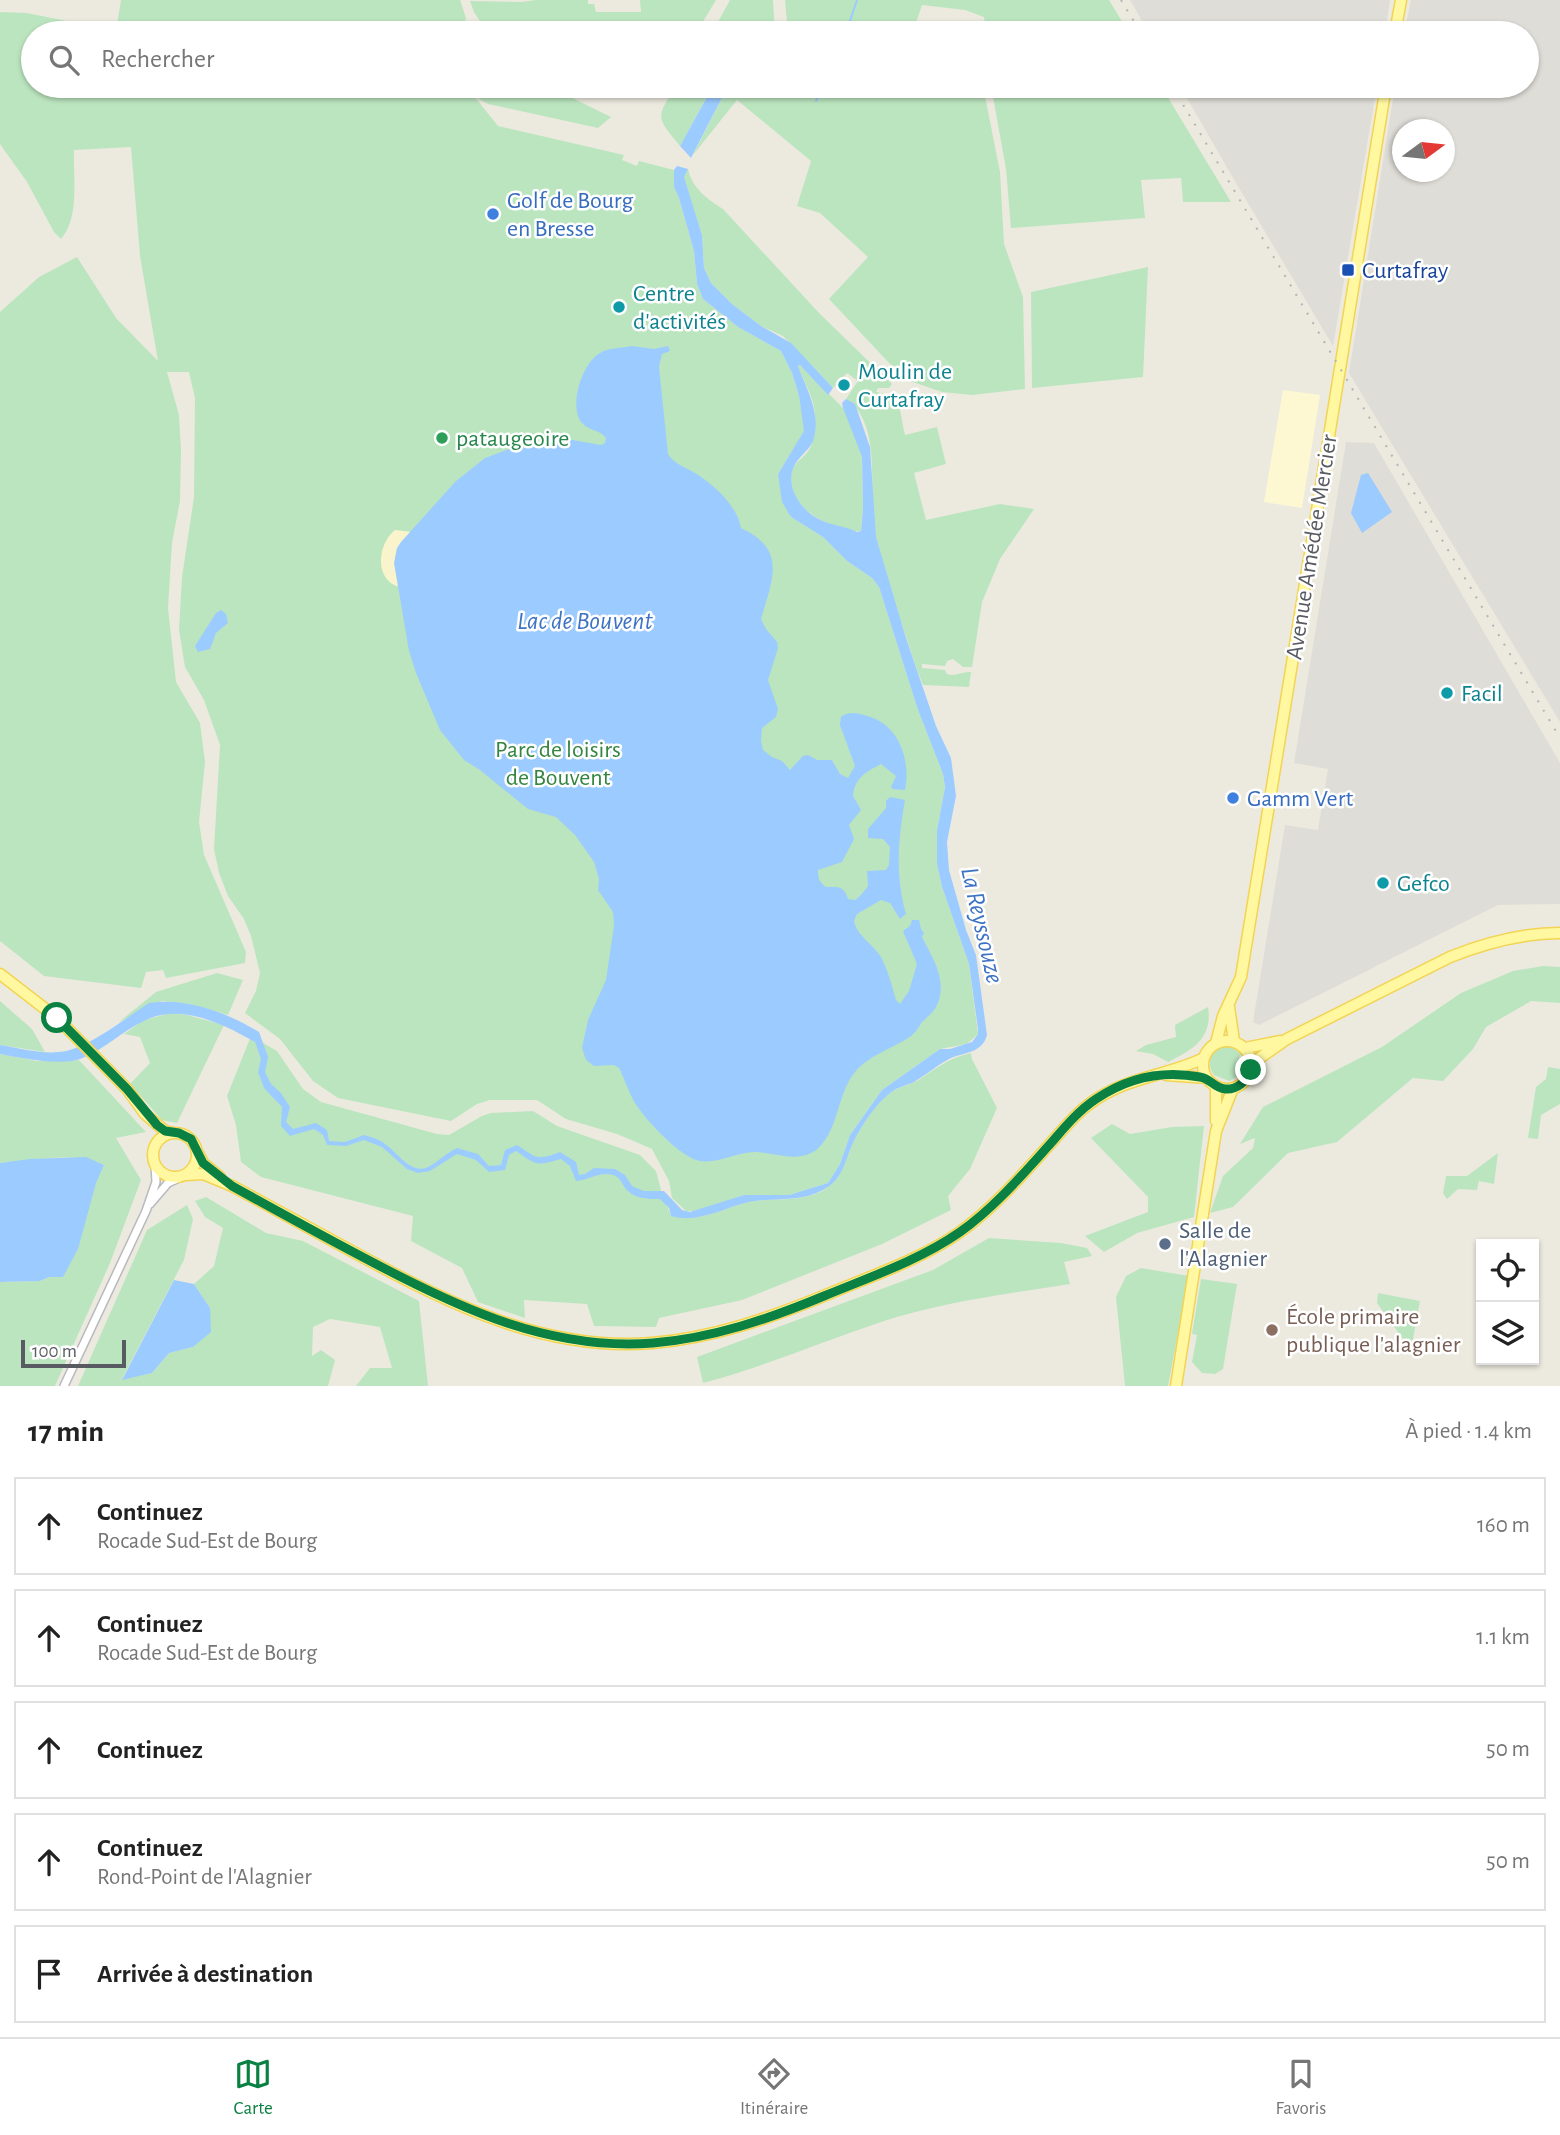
<!DOCTYPE html>
<html lang="fr">
<head>
<meta charset="utf-8">
<style>
  :root { --surface:#fff; --page:#f2f2f2; --text:#222; --muted:#767676; --line:#e0e0e0; --accent:#0b8043 }
  body { margin:0; font-family:"Alegreya Sans",sans-serif; background:var(--page); color:var(--text) }
  .controls { position:absolute; right:21px; bottom:21px; display:grid; overflow:hidden; border-radius:0px; box-shadow:0 2px 5px #0004 }
  .controls button { width:63px; height:63px; display:grid; place-items:center; padding:0; border:0; border-bottom:2px solid var(--line); background:var(--surface); color:var(--text); font:35px sans-serif }
  .compass { position:absolute; left:1392px; top:119px; width:63px; height:63px; border-radius:50%; background:var(--surface); box-shadow:0 2px 5px #0004; rotate:75deg }
  .scale { position:absolute; left:21px; bottom:18px; width:105px; box-sizing:border-box; padding-left:7px; border:4px solid #585b61; border-top:0; font-size:19px; line-height:24px; white-space:nowrap; color:#585b61; -webkit-text-stroke:5px #fff; paint-order:stroke }
  .stop { position:absolute; width:21px; height:21px; margin:-16px; border:5px solid #0b8043; border-radius:50%; background:#fff }
  .stop.end { background:#0b8043; border-color:#fff; box-shadow:0 2px 7px #0008 }
  .list { margin:0; padding:0; list-style:none }
  h2 { display:flex; justify-content:space-between; align-items:center; height:91px; margin:0; padding:0 28px; font-size:30px }
  h2 small { font-size:23px; font-weight:400; color:var(--muted) }
  .list li { display:grid; grid-template-columns:46px 1fr auto; gap:21px; align-items:center; box-sizing:border-box; height:98px; margin:0 14px 14px; padding:0 14px; border:2px solid var(--line); border-radius:0px }
  .list b { display:block; font-size:26px; white-space:nowrap }
  .list p { margin:0; font-size:23px; white-space:nowrap; color:var(--muted) }
  .list em { font-size:23px; font-style:normal; color:var(--muted) }
  .icon { flex:none; width:38px; height:38px; fill:none; stroke:currentColor; stroke-width:2; stroke-linecap:round; stroke-linejoin:round }
  .map { position:relative; flex:none; width:1560px; height:1386px; overflow:hidden }
  .search { position:absolute; background:var(--surface); box-shadow:0 2px 5px #0004; left:21px; right:21px; top:21px; height:77px; display:flex; align-items:center; gap:18px; box-sizing:border-box; padding:0 24px; border-radius:38px; color:var(--muted); font-size:26px }
  .sheet { height:651px; background:var(--surface) }
  nav { display:flex; justify-content:space-around; align-items:center; box-sizing:border-box; height:98px; border-top:2px solid var(--line); background:var(--surface); font-size:19px; color:var(--muted) }
  nav a { display:grid; justify-items:center; gap:4px }
  nav .on { color:var(--accent) }
  .map>svg:first-child { display:block }
</style>
</head>
<body>
<div class="map">
<svg width="1560" height="1386" viewBox="0 0 1560 1386">
  <rect width="100%" height="100%" fill="#eceadf"/>
  <!-- commercial -->
  <path fill="#fef8d2" d="M1283,390L1320,395L1302,508L1264,502Z"/>
  <!-- industrial -->
  <path fill="#dfddd7" fill-rule="evenodd" d="M1130,0H1390L1385,33H1149Z
    M1411,0H1560V722L1349,373L1395,86H1527V33H1404ZM1402,130H1444V172H1402Z
    M1180,86H1377L1333,346L1236,183Z
    M1346,442L1374,443L1560,763V904L1498,905L1259,1025L1253,1022L1285,825L1318,830L1328,769L1294,763Z"/>
  <!-- green -->
  <path fill="#bbe5bf" d="M121,0H460L466,18L464,26L468,33H33V86H548L611,117L598,128L488,104L474,96L498,126L624,155L622,160L637,166L639,161L674,170V187L679,198L694,251L697,284L703,299L738,327L781,351L792,373L799,396L805,431L778,474L791,517L823,537L847,561L872,578L879,587L918,710L943,774L945,787L937,831V864L942,887L969,964L978,1034L967,1044L940,1049L882,1090L850,1135L840,1164L828,1183L789,1195H744L699,1211H686L672,1198L669,1181L652,1149L617,1134L566,1119L537,1100H490L477,1104L451,1121L338,1098L313,1081L280,1039L245,1013L256,991L260,973L251,936L244,919L228,896L219,873L214,849L220,745L204,700L185,667L179,630L182,577L194,497L195,398L189,372H167L179,415L181,450L180,501L172,543L168,608L176,682L200,723L205,762L199,822L204,855L246,952L245,963L166,978L163,970L146,972L141,988L44,976L0,941V312L39,277L77,257L116,318L158,361L140,256L131,147L74,150C73,177 80,218 61,239L54,232L27,182L0,144V12L27,13L116,31Z
    M536,0H588V4H594L596,12H641L640,0H716L696,33H488L474,12L470,1L522,2Z
    M730,0H773L775,33H712Z
    M785,0H1109L1129,33H986L984,17L965,10L922,5L915,26L953,32L957,24L965,33H788Z
    M677,86H713L680,146C656,117 655,117 677,86Z
    M728,86H983L1000,172L1004,244L1023,297L1025,389L972,395L942,392L910,381L891,365L829,299L868,257L820,213L797,206L811,161L737,100L693,155Z
    M991,86H1161L1231,202H1183L1181,178L1141,180L1145,218L1011,228L1006,169Z
    M688,169C693,189 706,198 723,209L820,314L892,384L889,388H878L876,392C904,397 899,411 905,435L937,427L946,464L914,473L926,520L1000,504L1034,509L1000,559L982,602L972,667H963L953,659L947,661L945,666L922,664V668L945,670L947,674C956,677 962,671 971,672L969,687L923,685L916,667C902,624 887,581 876,537C866,497 885,425 846,399L858,381L847,373L833,388L783,336L761,326L732,304L711,283L704,268L702,235L683,177Z
    M1148,267L1143,377L1032,388L1031,292Z
    M800,365L843,408L851,425L862,457L863,508L861,531C833,532 783,507 792,471C795,461 804,458 809,450C813,444 815,426 815,418C816,401 804,382 798,366Z
    M1543,966L1560,967V1003L1531,1001L1486,1027L1473,1049L1443,1081L1413,1078L1337,1142L1288,1153L1233,1207L1210,1213L1223,1176L1253,1148L1255,1138L1240,1144L1263,1107L1382,1047L1461,993L1513,971Z
    M217,973L243,980L228,1015L196,1006L162,1001L119,1022L156,992Z
    M0,1001L32,1029L45,1052L0,1045Z
    M1208,1007C1213,1038 1193,1050 1168,1062L1153,1054L1136,1051L1146,1045L1176,1037L1175,1025Z
    M171,1013L187,1015L224,1025L177,1123L162,1120L130,1084L150,1063L140,1037L124,1034L144,1020Z
    M251,1036L277,1051L303,1089L321,1102L437,1134L449,1135L482,1116L491,1113L533,1111L557,1126L640,1155L656,1171L662,1194L671,1215C698,1224 723,1208 748,1202C773,1197 799,1203 822,1191C844,1179 845,1159 855,1139C863,1123 880,1097 895,1090C903,1086 912,1084 920,1079C940,1066 947,1059 971,1053L972,1059L997,1108L970,1169L948,1196L951,1210L882,1244L742,1300L659,1318L656,1327L594,1326L587,1304L524,1300L525,1318L478,1302L462,1268L411,1241L413,1216L261,1177L241,1162L236,1125L227,1096Z
    M1226,1046L1232,1047L1241,1054L1239,1058L1244,1067L1239,1076L1229,1081L1214,1075C1205,1062 1211,1049 1226,1046Z
    M0,1054L37,1061L79,1060L146,1132L116,1138L141,1180L110,1263L55,1386H0V1282L40,1281L49,1277L104,1165C69,1150 36,1162 0,1163Z
    M1548,1067L1560,1069V1104L1541,1115L1538,1139L1528,1138L1536,1087L1546,1079Z
    M1112,1124L1130,1134L1172,1127L1204,1126L1194,1217L1137,1233L1104,1252L1085,1236L1148,1212V1197L1091,1138Z
    M1498,1153L1494,1184L1479,1181L1477,1190L1458,1189L1447,1199L1443,1193L1446,1176H1467Z
    M206,1197L266,1233L303,1241L419,1301L428,1386H356L370,1368H392L380,1327L330,1319L313,1327L312,1356L321,1350L335,1360L328,1386H78L147,1230L187,1205L193,1219L184,1260L122,1379L152,1373L169,1353L193,1347L210,1308L194,1284L214,1266L223,1228L205,1217L195,1201Z
    M989,1238L1061,1243L1087,1248L1092,1256L1064,1262L1070,1284C1006,1294 942,1302 881,1322C821,1342 764,1367 703,1383L697,1357L933,1270Z
    M1141,1268L1189,1276L1168,1386H1125L1116,1297L1126,1276Z
    M1201,1279L1237,1284L1223,1369L1215,1374L1202,1373L1192,1362L1197,1335L1192,1334Z
    M1378,1293L1420,1301L1411,1350L1377,1303Z"/>
  <!-- sand -->
  <path fill="#faf4cc" d="M395,530L412,532C389,551 395,561 400,587C374,581 377,544 395,530Z"/>
  <!-- water -->
  <path fill="#9ccbff" d="M713,86H728L691,158L680,146Z
    M677,166L688,169L684,177L702,235L704,268L711,283L732,304L761,326L791,343L833,388L828,395L800,365L798,366C806,387 819,410 815,433C813,447 806,450 798,460C783,479 795,502 812,515C829,527 842,524 857,532L861,531L863,508L862,457L843,408L842,403L846,399L855,404L870,447L876,537L906,638L936,726L951,758L956,796L947,842L949,870L966,930L976,955L987,1035C982,1054 963,1052 949,1059C937,1065 928,1074 917,1080C910,1085 900,1086 893,1091C878,1101 864,1122 856,1137C845,1157 845,1179 823,1190C799,1203 774,1197 749,1202C723,1208 698,1224 671,1216L669,1208L660,1199C649,1199 636,1199 628,1191C622,1186 622,1178 613,1175C600,1171 589,1180 576,1181L570,1166L561,1159C535,1166 538,1166 516,1151L509,1155L505,1170L489,1172L476,1160L457,1154L430,1171L418,1173L407,1169L382,1147L364,1140L346,1146L327,1145L323,1135L314,1129L290,1136L281,1126L282,1107L264,1088L258,1072L261,1059L255,1042C223,1024 180,1002 144,1021C122,1031 103,1051 80,1059C60,1066 21,1058 0,1054V1045C19,1048 40,1054 59,1052C87,1050 125,1018 149,1003C186,997 228,1013 259,1032L268,1057L265,1072L271,1084L281,1093L290,1107L286,1122L293,1129L316,1123L327,1130L329,1141L345,1142L364,1135C371,1137 379,1139 385,1144C397,1152 411,1175 428,1167C438,1162 446,1153 457,1148L478,1154L489,1166L501,1165L505,1150L517,1145C537,1158 536,1161 560,1152L576,1162L579,1175L585,1174L594,1168L615,1169L625,1175L632,1186L644,1191H664L682,1210L690,1212L744,1195H789L828,1183L840,1164L850,1135L882,1090L940,1049H950L972,1042L978,1034V1029L969,964L942,887L937,864V831L945,787L943,774L918,710L879,587L872,578L847,561L823,537L791,517L782,502L778,474L804,431L799,396L792,373L781,351L738,327L703,299L697,284L694,251L679,198L674,187V170Z
    M632,346L654,349L668,346L670,351L662,354L659,367L668,454C674,464 685,467 695,473C713,484 737,505 741,528C788,550 772,580 761,619L766,629L777,642L778,648L768,680L778,709L776,717L762,728L761,741L763,750L772,757L782,761L790,770L803,756L808,755L817,760H832L840,774L848,778L855,766L840,725L841,717C849,711 857,713 867,716C899,724 911,760 905,790L893,789L891,787L896,776L881,764C866,772 855,777 853,796L861,810L849,825L854,839L842,862L818,870C818,878 819,882 826,887C838,887 844,885 848,899L855,900C859,898 865,890 868,886L867,871L886,870L889,865L890,847L883,839L868,838V829L886,808V801L890,797L905,800C898,840 895,875 906,914L900,919L890,903L881,900L857,914L854,921C857,936 873,944 881,957C888,971 892,985 896,1000L900,1004L909,991L917,964L903,931L910,926L912,920H919L921,929L924,933L922,937C933,959 949,982 936,1007C933,1013 927,1017 922,1022C918,1028 915,1034 908,1038C891,1049 868,1056 855,1072C838,1093 839,1124 822,1144C806,1165 779,1154 757,1152C738,1151 719,1164 700,1161C681,1158 647,1121 637,1106C629,1094 625,1080 619,1068L614,1065L594,1066L586,1060L582,1048L588,1020L606,980L614,926L613,912L598,890L599,879L594,862L575,835L556,817L528,809L480,770L464,760L440,730L416,673L409,651L394,563L397,548L401,542L456,481L485,458L512,448L561,438L601,445L605,443L606,438C599,429 589,431 582,423C568,407 582,363 600,353C608,348 622,348 632,346Z
    M1368,473L1392,512L1362,533L1351,513L1361,475Z
    M221,610L226,614L228,623L216,633L210,649L198,652L195,646L216,613Z
    M86,1157L104,1165L96,1183L78,1249L63,1277H49L40,1281L0,1282V1163L30,1159Z
    M174,1280L194,1284L210,1308L211,1332L193,1347L169,1353L152,1373L122,1380Z"/>
  <g fill="none" stroke-linecap="round" stroke-linejoin="round">
    <!-- stream -->
    <path stroke="#9ccbff" stroke-width="2" d="M846,33L857,0
      M816,101L823,86"/>
    <!-- minor casing -->
    <g stroke="#b8b9bf" stroke-width="10">
      <path id="minor" d="M150,1204L168,1183L179,1178
        M64,1386L146,1211L156,1182L155,1165"/>
    </g>
    <!-- major casing -->
    <g stroke="#f3d452" stroke-width="13">
      <path id="major" d="M1395,33L1401,0
        M0,974L57,1018L127,1089L145,1114L165,1131L173,1133
        M1229,1007L1234,1041
        M1203 1065a24 24 0 1 1 48 0a24 24 0 1 1-48 0Z
        M1216,1043L1223,1016L1241,977L1386,86
        M1245,1048L1280,1041
        M1251,1064L1287,1039L1450,957C1485,943 1521,933 1560,933
        M1166,1075L1207,1078
        M1216,1121V1087
        M153 1155a22 22 0 1 1 44 0a22 22 0 1 1-44 0Z
        M198,1153L203,1163L220,1177
        M186,1175L203,1174L232,1186C279,1211 325,1237 372,1262C459,1309 550,1351 652,1343C713,1338 770,1318 826,1295C871,1276 920,1260 960,1232C994,1208 1022,1175 1050,1144C1062,1131 1073,1116 1088,1105C1124,1077 1164,1077 1204,1058
        M1176,1386L1216,1131L1233,1088"/>
    </g>
    <!-- minor -->
    <use href="#minor" stroke="#fff" stroke-width="7"/>
    <!-- major -->
    <use href="#major" stroke="#fff8a1" stroke-width="10"/>
    <!-- rail -->
    <path stroke="#b3b4b4" stroke-width="2" stroke-dasharray="2 9" stroke-linecap="butt" d="M1121,0L1141,33
      M1172,86L1560,738"/>
  </g>
  <g fill="none" stroke-linecap="round" stroke-linejoin="round">
    <!-- route -->
    <path stroke="#0b8043" stroke-width="9" d="M57,1018L127,1089L157,1125L165,1131L179,1133L191,1139L203,1163L232,1186C279,1212 326,1238 374,1263C461,1309 551,1351 653,1343C713,1338 769,1319 824,1296C870,1277 920,1260 960,1232C994,1208 1023,1174 1051,1143C1065,1127 1078,1111 1096,1099C1127,1078 1163,1070 1200,1077C1210,1078 1214,1088 1225,1089C1238,1090 1246,1081 1251,1070"/>
  </g>
  <!-- markers -->
  <g fill="#3f7fe0" stroke="#fff" stroke-width="2.5">
    <circle cx="493" cy="214" r="7"/>
    <circle cx="1233" cy="798" r="7"/>
  </g>
  <rect fill="#1a4fb4" stroke="#fff" stroke-width="2.5" x="1341" y="263" width="14" height="14" rx="3.5"/>
  <g fill="#0f9aa8" stroke="#fff" stroke-width="2.5">
    <circle cx="619" cy="307" r="7"/>
    <circle cx="844" cy="385" r="7"/>
    <circle cx="1447" cy="693" r="7"/>
    <circle cx="1383" cy="883" r="7"/>
  </g>
  <circle fill="#2e9e5b" stroke="#fff" stroke-width="2.5" cx="442" cy="438" r="7"/>
  <circle fill="#5c6f8a" stroke="#fff" stroke-width="2.5" cx="1165" cy="1244" r="7"/>
  <circle fill="#8d6e63" stroke="#fff" stroke-width="2.5" cx="1272" cy="1330" r="7"/>
  <g text-anchor="middle" stroke-width="5" stroke-linejoin="round" paint-order="stroke">
    <!-- shop labels -->
    <g font-size="24" fill="#366cbe" stroke="#fff" text-anchor="start">
      <text x="507" y="208">Golf de Bourg<tspan x="507" dy="28">en Bresse</tspan></text>
      <text x="1247" y="806">Gamm Vert</text>
    </g>
    <!-- transit labels -->
    <g font-size="24" fill="#164399" stroke="#fff" text-anchor="start">
      <text x="1362" y="278">Curtafray</text>
    </g>
    <!-- culture labels -->
    <g font-size="24" fill="#0d838f" stroke="#fff" text-anchor="start">
      <text x="633" y="301">Centre<tspan x="633" dy="28">d'activités</tspan></text>
      <text x="858" y="379">Moulin de<tspan x="858" dy="28">Curtafray</tspan></text>
      <text x="1461" y="701">Facil</text>
      <text x="1397" y="891">Gefco</text>
    </g>
    <!-- leisure labels -->
    <g font-size="24" fill="#27864d" stroke="#fff" text-anchor="start">
      <text x="456" y="446">pataugeoire</text>
    </g>
    <!-- street labels -->
    <g font-size="24" fill="#585b61" stroke="#fff">
      <text transform="translate(1311 547) rotate(-81)" y="8">Avenue Amédée Mercier</text>
    </g>
    <!-- park labels -->
    <g font-size="24" fill="#33853f" stroke="#fff">
      <text x="558" y="757">Parc de loisirs<tspan x="558" dy="28">de Bouvent</tspan></text>
    </g>
    <!-- service labels -->
    <g font-size="24" fill="#4e5e75" stroke="#fff" text-anchor="start">
      <text x="1179" y="1238">Salle de<tspan x="1179" dy="28">l'Alagnier</tspan></text>
    </g>
    <!-- education labels -->
    <g font-size="24" fill="#785e54" stroke="#fff" text-anchor="start">
      <text x="1286" y="1324">École primaire<tspan x="1286" dy="28">publique l'alagnier</tspan></text>
    </g>
    <!-- water labels -->
    <g font-size="26" font-style="italic" fill="#3e73c3" stroke="#fff">
      <text x="585" y="629">Lac de Bouvent</text>
      <text transform="translate(983 925) rotate(77)" y="9">La Reyssouze</text>
    </g>
  </g>
</svg>
<div class="controls">
<button><svg class="icon" aria-label="locate" viewBox="0 0 24 24"><circle cx="12" cy="12" r="6"/><path d="M12 2v4M12 18v4M2 12h4M18 12h4"/></svg></button>
<button><svg class="icon" aria-label="layers" viewBox="0 0 24 24"><path d="M12 4l9 5-9 5-9-5zM3 14l9 5 9-5"/></svg></button>
</div>
<svg class="compass" viewBox="-18 -18 36 36"><path d="M0-13l5 13h-10z" fill="#e53935"/><path d="M0 13l5-13h-10z" fill="#767676"/></svg>
<div class="scale">100 m</div>
<div class="stop" style="left:57px;top:1018px"></div>
<div class="stop end" style="left:1251px;top:1070px"></div>
<div class="search"><svg class="icon" aria-label="search" viewBox="0 0 24 24"><circle cx="10" cy="10" r="6"/><path d="M15 15l6 6"/></svg>Rechercher</div>
</div>
<section class="sheet">
<h2>17 min<small>À pied · 1.4 km</small></h2>
<ul class="list">
<li><svg class="icon" aria-label="ahead" viewBox="0 0 24 24"><path d="M12 20V5M6 11l6-6 6 6"/></svg><div><b>Continuez</b><p>Rocade Sud-Est de Bourg</p></div><em>160 m</em></li>
<li><svg class="icon" aria-label="ahead" viewBox="0 0 24 24"><path d="M12 20V5M6 11l6-6 6 6"/></svg><div><b>Continuez</b><p>Rocade Sud-Est de Bourg</p></div><em>1.1 km</em></li>
<li><svg class="icon" aria-label="ahead" viewBox="0 0 24 24"><path d="M12 20V5M6 11l6-6 6 6"/></svg><div><b>Continuez</b></div><em>50 m</em></li>
<li><svg class="icon" aria-label="ahead" viewBox="0 0 24 24"><path d="M12 20V5M6 11l6-6 6 6"/></svg><div><b>Continuez</b><p>Rond-Point de l'Alagnier</p></div><em>50 m</em></li>
<li><svg class="icon" aria-label="arrive" viewBox="0 0 24 24"><path d="M6 21V4h12l-3 4 3 4H6"/></svg><div><b>Arrivée à destination</b></div></li>
</ul>
</section>
<nav>
<a class="on"><svg class="icon" aria-label="map" viewBox="0 0 24 24"><path d="M3 6l6-2 6 2 6-2v14l-6 2-6-2-6 2zM9 4v14M15 6v14"/></svg>Carte</a>
<a><svg class="icon" aria-label="directions" viewBox="0 0 24 24"><path d="M12 3l9 9-9 9-9-9zM9 14v-3h6M13 9l2 2-2 2"/></svg>Itinéraire</a>
<a><svg class="icon" aria-label="saved" viewBox="0 0 24 24"><path d="M7 4h10v16l-5-4-5 4z"/></svg>Favoris</a>
</nav>
</body>
</html>
